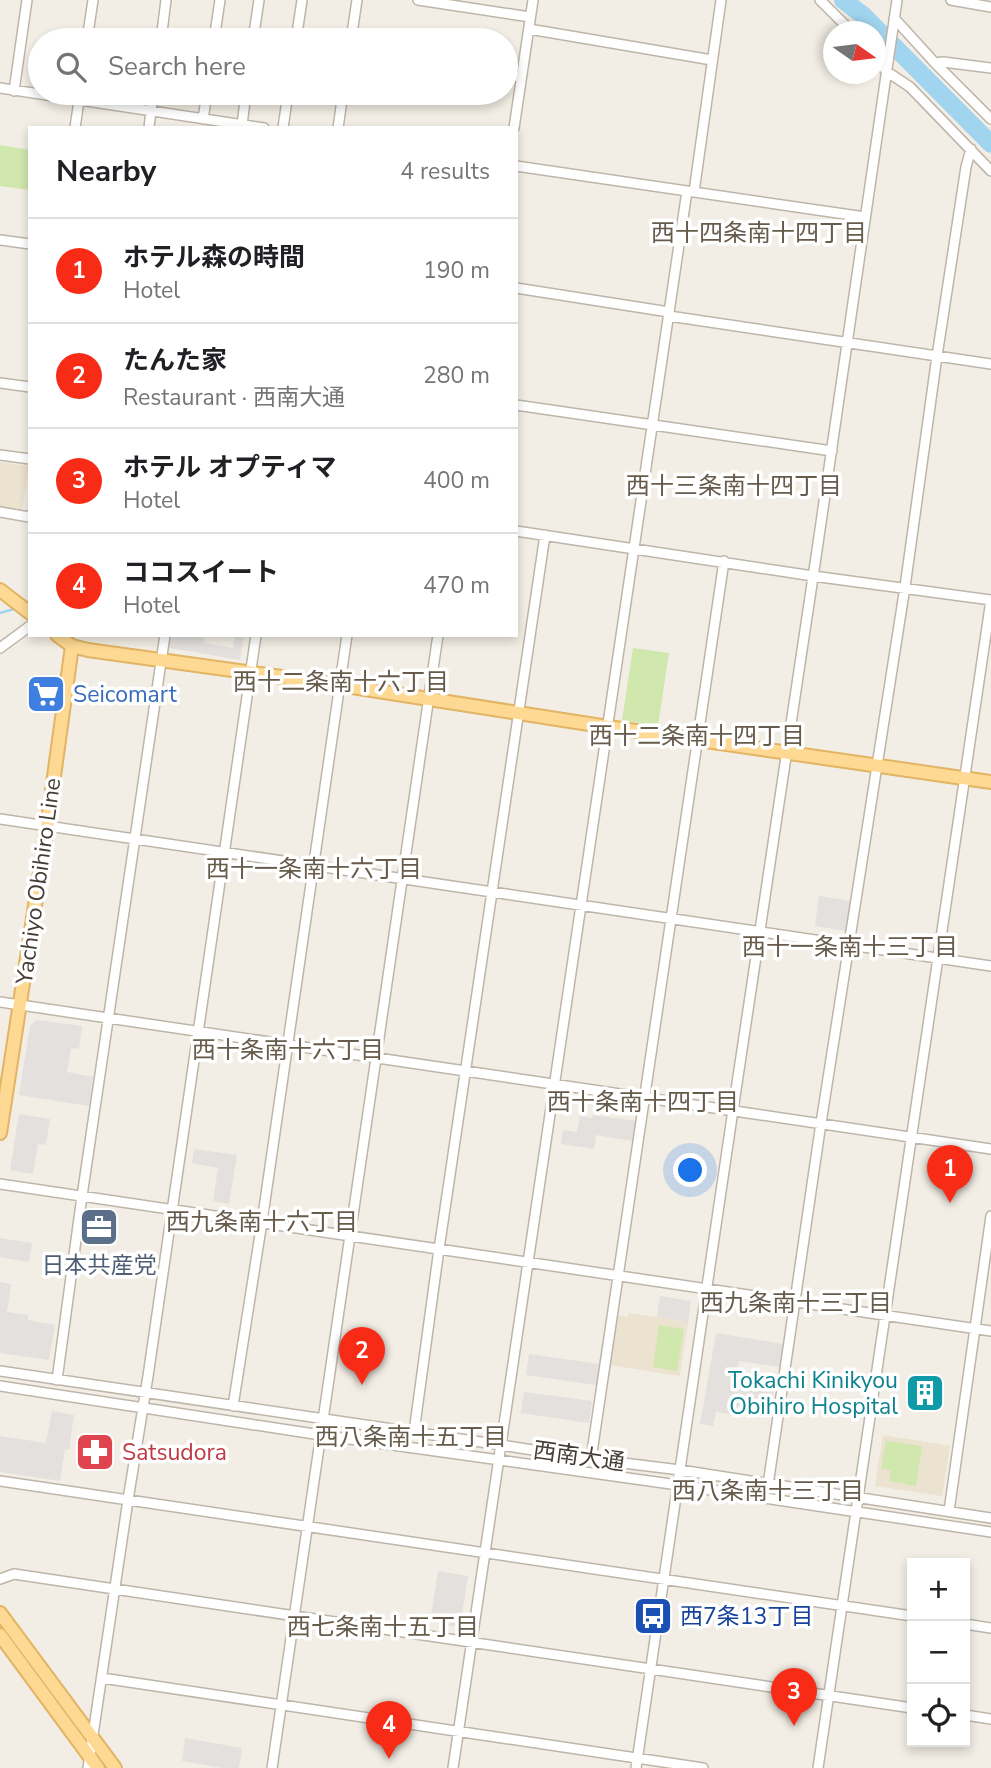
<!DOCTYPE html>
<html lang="en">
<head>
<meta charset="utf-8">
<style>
  :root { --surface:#fff; --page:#f6f6f6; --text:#202124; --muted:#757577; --line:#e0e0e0; --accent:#f82b17 }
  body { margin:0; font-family:"Nunito Sans","Noto Sans JP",sans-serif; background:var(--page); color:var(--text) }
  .controls { position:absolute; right:21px; bottom:21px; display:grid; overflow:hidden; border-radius:0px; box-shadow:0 4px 10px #0003 }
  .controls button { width:63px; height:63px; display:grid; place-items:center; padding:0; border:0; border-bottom:2px solid var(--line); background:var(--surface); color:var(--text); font:35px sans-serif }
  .compass { position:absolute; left:823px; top:21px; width:63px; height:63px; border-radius:50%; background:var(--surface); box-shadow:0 4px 10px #0003; rotate:104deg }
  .you { position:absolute; left:691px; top:1171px; width:24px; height:24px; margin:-18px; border:5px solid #fff; border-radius:50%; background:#1a73e8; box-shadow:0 0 0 10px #1a73e833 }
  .badge { display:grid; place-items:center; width:46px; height:46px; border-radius:50%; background:var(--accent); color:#fff; font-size:23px; font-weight:700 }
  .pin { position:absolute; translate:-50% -58px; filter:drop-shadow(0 2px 4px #0008) }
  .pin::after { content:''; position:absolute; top:37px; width:24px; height:21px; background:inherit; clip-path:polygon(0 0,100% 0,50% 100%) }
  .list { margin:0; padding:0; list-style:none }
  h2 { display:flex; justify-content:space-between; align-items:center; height:91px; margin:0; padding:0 28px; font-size:30px }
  h2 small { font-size:23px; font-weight:400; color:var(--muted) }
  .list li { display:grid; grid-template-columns:46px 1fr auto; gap:21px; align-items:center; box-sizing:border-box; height:105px; padding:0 28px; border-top:2px solid var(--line) }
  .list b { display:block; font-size:26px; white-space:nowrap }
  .list p { margin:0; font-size:23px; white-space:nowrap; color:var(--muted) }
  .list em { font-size:23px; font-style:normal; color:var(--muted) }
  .icon { flex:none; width:38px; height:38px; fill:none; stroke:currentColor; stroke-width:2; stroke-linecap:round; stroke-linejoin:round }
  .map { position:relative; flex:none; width:991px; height:1768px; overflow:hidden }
  .search { position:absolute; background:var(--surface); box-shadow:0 4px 10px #0003; left:28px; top:28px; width:490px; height:77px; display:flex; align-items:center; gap:18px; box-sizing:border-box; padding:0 24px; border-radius:38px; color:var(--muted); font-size:26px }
  .panel { position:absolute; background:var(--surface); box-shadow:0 4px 10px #0003; left:28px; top:126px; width:490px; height:511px; border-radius:0px }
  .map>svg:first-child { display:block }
</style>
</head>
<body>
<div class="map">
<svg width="991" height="1768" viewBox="0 0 991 1768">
  <rect width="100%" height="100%" fill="#f2eee5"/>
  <!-- education -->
  <path fill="#ebe2cf" d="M0,462L29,466L22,511L0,508Z
    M629,1313L688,1322L680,1376L610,1365L617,1315L627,1317Z
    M883,1435L950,1446L942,1496L875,1486Z"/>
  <!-- green -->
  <path fill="#d0e7ae" d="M0,145L30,150V190L0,186Z
    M633,648L669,653L658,726L622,720Z
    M659,1325L684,1329L677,1371L653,1367Z
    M886,1441L922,1446L916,1486L889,1481L891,1470L881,1469Z"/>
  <!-- parking -->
  <path fill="#e3e0dd" d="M171,635H205L204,643L233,648L235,635H244L240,660L169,648Z
    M819,896L851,901L846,931L815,926Z
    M37,1020L82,1026L79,1049L71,1048L67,1072L93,1077L89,1106L19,1095L30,1026Z
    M19,1114L50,1119L46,1145L38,1144L33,1174L10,1170Z
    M593,1115L635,1121L632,1141L596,1135L594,1149L561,1144L563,1130L577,1132L580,1116L592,1118Z
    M194,1149L237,1155L229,1204L213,1201L218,1168L192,1163Z
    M0,1238L32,1243L29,1262L0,1257Z
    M0,1282L11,1284L7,1312L28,1315V1320L55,1325L49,1360L0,1353Z
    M660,1296L691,1301L688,1322L657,1317Z
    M716,1333L783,1344L780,1367L739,1361L736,1384L774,1391L771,1410L738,1405L736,1415L716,1412L713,1426L700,1424Z
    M529,1354L599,1364L596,1385L526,1375Z
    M524,1392L592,1401L589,1423L521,1413Z
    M52,1411L74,1415L69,1450L65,1449L60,1481L0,1472V1436L46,1443Z
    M438,1571L468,1576L460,1627L430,1622Z
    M185,1738L242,1748L239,1768H222L182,1761Z"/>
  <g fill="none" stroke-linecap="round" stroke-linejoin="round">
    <!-- stream -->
    <path stroke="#a1d4ef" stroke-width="2.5" d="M0,613L17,608"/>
    <!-- river -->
    <path stroke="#a1d4ef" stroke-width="18" d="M843,0L864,16L991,144"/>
    <!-- minor casing -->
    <g stroke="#beb5a8" stroke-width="12">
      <path id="minor" d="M418,0L530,17
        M820,0L852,32
        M951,0L991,7
        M894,18L935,63L991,119
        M529,29L712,60
        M87,40L93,0
        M161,40L166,0
        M214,40L220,0
        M253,40L259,0
        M296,40L302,0
        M351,40L357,0
        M876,58L886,71L910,87L991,171
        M935,63L943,62L991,68
        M506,75L521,77
        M0,88L264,128
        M14,91L27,0
        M203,119L207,93
        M242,125L246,93
        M75,128L80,93
        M149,128L153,93
        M283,128L288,93
        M338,128L343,93
        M514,128L533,0
        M516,166L865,217
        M694,192L721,0
        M0,240L30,244
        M516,288L669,312
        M669,316L991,364
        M0,383L30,387
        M516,405L832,451
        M0,455L30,459
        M0,512L29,517L30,515
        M516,531L813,576L991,600
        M0,648L30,626
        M0,819L991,966
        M0,1002L991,1149
        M0,1184L991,1331
        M0,1371L501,1445L591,1459L680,1470L991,1518
        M57,1380L82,1196L165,635
        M0,1386L321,1435L678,1485L991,1532
        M233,1406L262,1222L347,635
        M414,1432L439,1249L545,535
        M591,1459L724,561
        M0,1481L912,1616
        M768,1485L821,1123L905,587L937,356L966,167L971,149
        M949,1511L991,1216
        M0,1579L14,1574L912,1708
        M965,1624L991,1628
        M102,1678L703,1768
        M965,1715L991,1719
        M88,1768L128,1500L148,1376L256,635
        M272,1768L438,635
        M453,1768L687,191
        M636,1768L733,1110L816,557L897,0
        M818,1768L991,600"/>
    </g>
    <!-- major casing -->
    <g stroke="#e2b463" stroke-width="16">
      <path id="major" d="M0,590L30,613
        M57,635L72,646L88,650L339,685L608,727L991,782
        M0,1133L47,827L72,646
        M0,1613L115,1768
        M0,1635L98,1768"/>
    </g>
    <!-- minor -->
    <use href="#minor" stroke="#fff" stroke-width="9"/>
    <!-- major -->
    <use href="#major" stroke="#fdd993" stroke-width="12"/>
  </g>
  <!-- icons -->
  <defs>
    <g id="supermarket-square" transform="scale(2.0125)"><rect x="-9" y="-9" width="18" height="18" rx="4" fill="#3f7fe0" stroke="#fff"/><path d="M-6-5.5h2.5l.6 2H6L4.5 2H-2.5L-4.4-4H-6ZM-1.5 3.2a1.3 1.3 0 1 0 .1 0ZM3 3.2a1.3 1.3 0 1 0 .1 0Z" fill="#fff"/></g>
    <g id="office-square" transform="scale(2.0125)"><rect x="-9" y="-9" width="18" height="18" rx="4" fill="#5c6f8a" stroke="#fff"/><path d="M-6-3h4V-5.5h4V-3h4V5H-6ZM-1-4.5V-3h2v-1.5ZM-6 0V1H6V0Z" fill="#fff"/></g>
    <g id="building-square" transform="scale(2.0125)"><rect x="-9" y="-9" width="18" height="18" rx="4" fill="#0f9aa8" stroke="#fff"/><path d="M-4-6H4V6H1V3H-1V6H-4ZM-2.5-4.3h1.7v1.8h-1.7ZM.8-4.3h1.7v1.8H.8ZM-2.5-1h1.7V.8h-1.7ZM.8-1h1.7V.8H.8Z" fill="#fff"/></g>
    <g id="pharmacy-square" transform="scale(2.0125)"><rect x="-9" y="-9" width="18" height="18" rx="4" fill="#e0444e" stroke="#fff"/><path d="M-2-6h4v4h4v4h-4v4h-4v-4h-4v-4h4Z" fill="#fff"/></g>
    <g id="bus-square" transform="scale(2.0125)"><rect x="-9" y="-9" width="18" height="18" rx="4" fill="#1a4fb4" stroke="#fff"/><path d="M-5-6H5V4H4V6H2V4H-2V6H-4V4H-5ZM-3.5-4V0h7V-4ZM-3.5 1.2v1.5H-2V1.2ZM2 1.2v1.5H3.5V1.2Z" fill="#fff"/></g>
  </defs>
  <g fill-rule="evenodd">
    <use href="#supermarket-square" x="46" y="694"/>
    <use href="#office-square" x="99" y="1227"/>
    <use href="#building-square" x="925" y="1393"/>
    <use href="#pharmacy-square" x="95" y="1452"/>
    <use href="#bus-square" x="653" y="1616"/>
  </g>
  <g text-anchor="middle" stroke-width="7" stroke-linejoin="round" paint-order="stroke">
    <!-- shop labels -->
    <g font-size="23" fill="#366cbe" stroke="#fff" text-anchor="start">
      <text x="73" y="702">Seicomart</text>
    </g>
    <!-- street labels -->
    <g font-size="23" fill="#453d35" stroke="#fff">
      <text transform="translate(38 881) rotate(-82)" y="8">Yachiyo Obihiro Line</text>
      <text transform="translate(579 1456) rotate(8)" y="8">西南大通</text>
    </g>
    <!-- service labels -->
    <g font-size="23" fill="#4e5e75" stroke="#fff">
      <text x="99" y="1273">日本共産党</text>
    </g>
    <!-- culture labels -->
    <g font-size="23" fill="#0d838f" stroke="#fff" text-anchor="end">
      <text x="898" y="1388">Tokachi Kinikyou<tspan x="898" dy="26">Obihiro Hospital</tspan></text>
    </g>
    <!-- health labels -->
    <g font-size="23" fill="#be3a42" stroke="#fff" text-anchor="start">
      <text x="122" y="1460">Satsudora</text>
    </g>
    <!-- transit labels -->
    <g font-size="23" fill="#164399" stroke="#fff" text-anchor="start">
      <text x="680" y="1624">西7条13丁目</text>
    </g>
    <!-- neighbourhood labels -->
    <g font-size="24" fill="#675b4c" stroke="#fff">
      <text x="759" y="241">西十四条南十四丁目</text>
      <text x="734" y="494">西十三条南十四丁目</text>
      <text x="341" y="690">西十二条南十六丁目</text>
      <text x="697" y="744">西十二条南十四丁目</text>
      <text x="314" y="877">西十一条南十六丁目</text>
      <text x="850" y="955">西十一条南十三丁目</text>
      <text x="288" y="1058">西十条南十六丁目</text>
      <text x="643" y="1110">西十条南十四丁目</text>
      <text x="262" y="1230">西九条南十六丁目</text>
      <text x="796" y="1311">西九条南十三丁目</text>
      <text x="411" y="1445">西八条南十五丁目</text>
      <text x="768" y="1499">西八条南十三丁目</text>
      <text x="383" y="1635">西七条南十五丁目</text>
    </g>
  </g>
</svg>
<div class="controls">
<button>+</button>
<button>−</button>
<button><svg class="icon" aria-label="locate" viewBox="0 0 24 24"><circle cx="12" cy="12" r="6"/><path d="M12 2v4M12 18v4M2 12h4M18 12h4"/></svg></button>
</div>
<svg class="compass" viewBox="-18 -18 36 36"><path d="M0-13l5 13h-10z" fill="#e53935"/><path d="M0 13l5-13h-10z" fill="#757577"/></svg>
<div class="you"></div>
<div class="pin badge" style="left:950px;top:1203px">1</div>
<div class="pin badge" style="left:362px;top:1385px">2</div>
<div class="pin badge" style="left:794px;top:1726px">3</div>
<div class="pin badge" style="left:389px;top:1759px">4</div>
<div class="search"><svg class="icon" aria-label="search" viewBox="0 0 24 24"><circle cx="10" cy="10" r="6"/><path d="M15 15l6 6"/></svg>Search here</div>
<section class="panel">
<h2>Nearby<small>4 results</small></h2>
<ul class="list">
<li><span class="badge">1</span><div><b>ホテル森の時間</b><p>Hotel</p></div><em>190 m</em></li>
<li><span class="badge">2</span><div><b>たんた家</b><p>Restaurant · 西南大通</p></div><em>280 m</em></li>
<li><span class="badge">3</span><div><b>ホテル オプティマ</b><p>Hotel</p></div><em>400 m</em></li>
<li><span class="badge">4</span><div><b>ココスイート</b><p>Hotel</p></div><em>470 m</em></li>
</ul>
</section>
</div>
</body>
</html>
